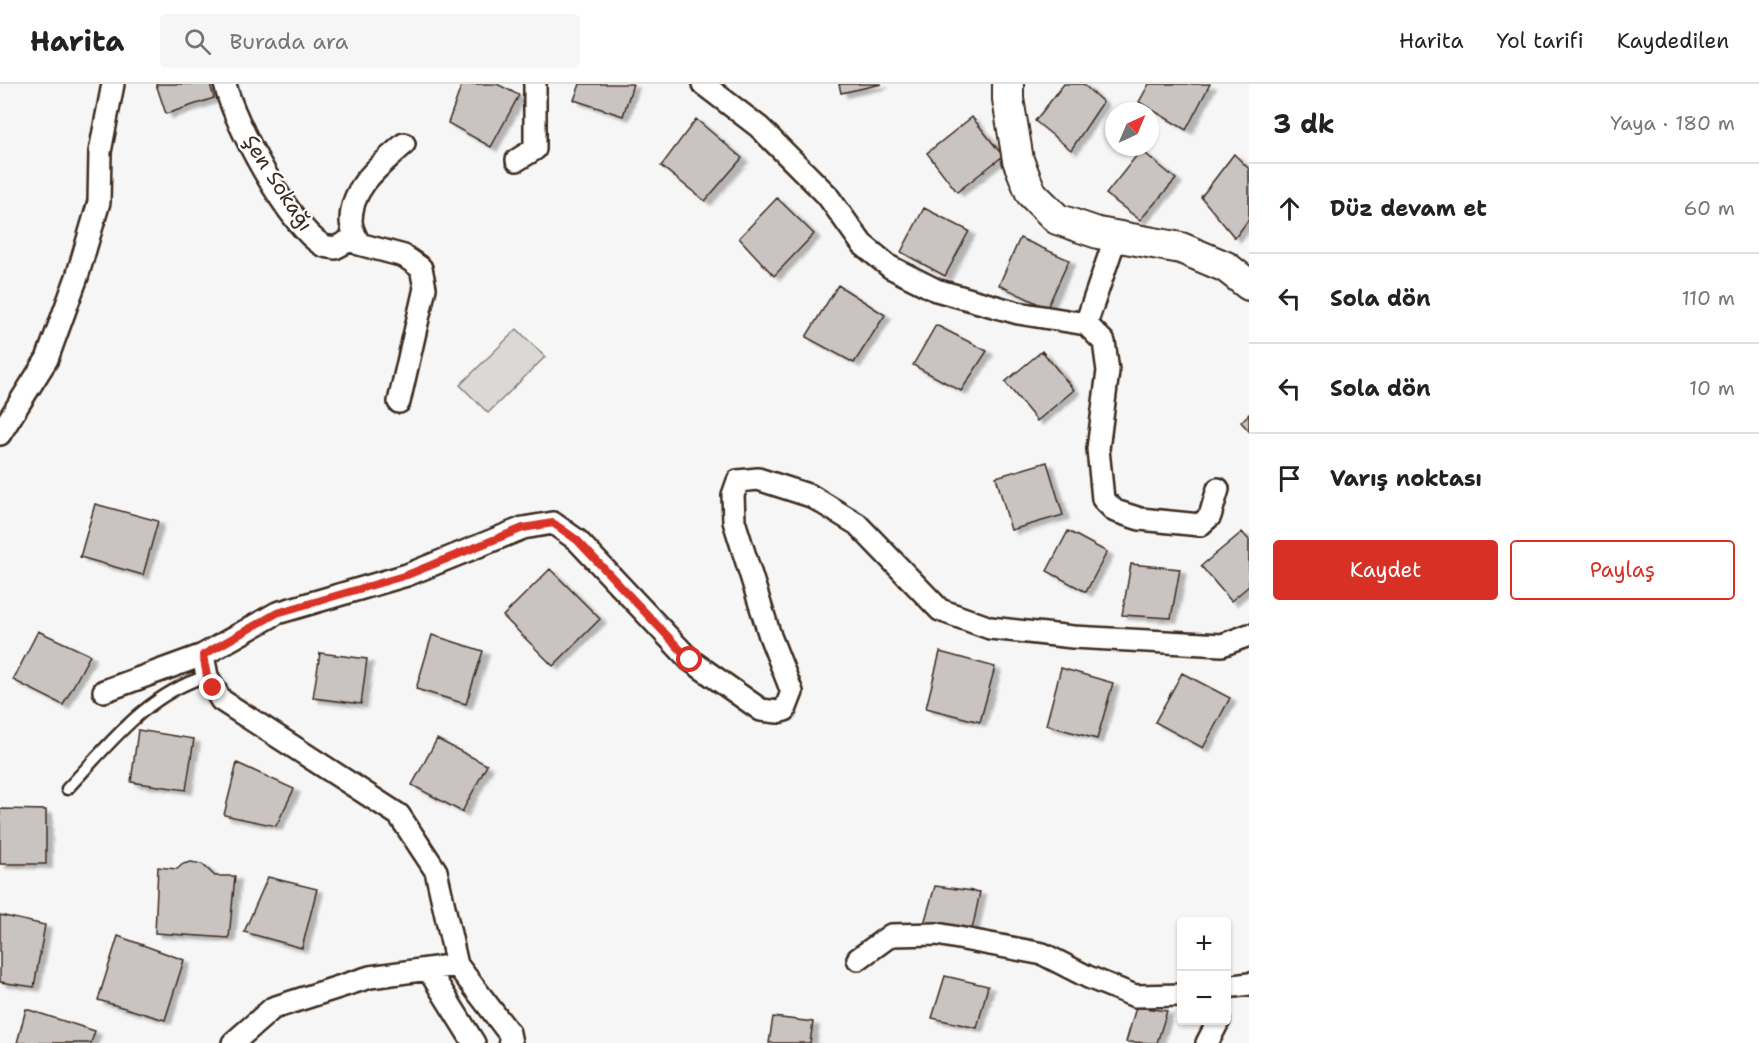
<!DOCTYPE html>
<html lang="tr">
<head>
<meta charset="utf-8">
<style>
  :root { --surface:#fff; --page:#f6f6f6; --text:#222; --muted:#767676; --line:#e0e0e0; --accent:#d93025 }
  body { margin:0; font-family:"Shantell Sans",sans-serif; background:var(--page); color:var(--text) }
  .controls { position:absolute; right:18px; bottom:18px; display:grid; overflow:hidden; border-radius:6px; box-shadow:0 2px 4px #0004 }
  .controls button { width:54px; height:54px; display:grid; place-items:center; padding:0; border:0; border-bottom:2px solid var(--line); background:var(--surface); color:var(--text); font:30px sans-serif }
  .compass { position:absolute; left:1105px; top:18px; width:54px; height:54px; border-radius:50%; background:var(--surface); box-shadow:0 2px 4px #0004; rotate:44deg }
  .stop { position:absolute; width:18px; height:18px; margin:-14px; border:4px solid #d93025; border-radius:50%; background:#fff }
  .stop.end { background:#d93025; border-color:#fff; box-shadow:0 2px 6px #0008 }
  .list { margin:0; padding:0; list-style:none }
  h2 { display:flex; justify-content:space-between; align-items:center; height:78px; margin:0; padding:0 24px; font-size:26px }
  h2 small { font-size:20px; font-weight:400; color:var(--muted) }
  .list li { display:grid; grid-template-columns:39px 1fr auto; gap:18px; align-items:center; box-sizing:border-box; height:90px; padding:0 24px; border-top:2px solid var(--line) }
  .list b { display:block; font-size:22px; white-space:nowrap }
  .list em { font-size:20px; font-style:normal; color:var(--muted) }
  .actions { display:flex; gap:12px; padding:18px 24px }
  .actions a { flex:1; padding:14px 0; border:2px solid var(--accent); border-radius:6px; text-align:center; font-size:21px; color:var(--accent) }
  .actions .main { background:var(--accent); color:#fff }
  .icon { flex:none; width:33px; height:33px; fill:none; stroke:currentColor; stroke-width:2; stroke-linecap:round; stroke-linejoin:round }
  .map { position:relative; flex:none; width:1249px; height:959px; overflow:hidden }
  header { display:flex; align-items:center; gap:36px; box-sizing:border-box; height:84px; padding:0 30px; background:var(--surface); border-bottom:2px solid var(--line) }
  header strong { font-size:28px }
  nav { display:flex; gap:33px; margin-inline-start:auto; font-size:21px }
  .search { width:420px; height:54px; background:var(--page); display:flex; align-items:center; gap:15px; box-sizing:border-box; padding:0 21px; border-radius:6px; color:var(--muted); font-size:22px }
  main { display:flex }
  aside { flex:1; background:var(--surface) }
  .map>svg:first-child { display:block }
</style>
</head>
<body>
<header>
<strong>Harita</strong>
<div class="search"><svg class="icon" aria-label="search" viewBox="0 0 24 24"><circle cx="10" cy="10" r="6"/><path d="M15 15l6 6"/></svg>Burada ara</div>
<nav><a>Harita</a><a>Yol tarifi</a><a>Kaydedilen</a></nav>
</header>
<main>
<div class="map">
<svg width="1249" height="959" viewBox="0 0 1249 959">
  <defs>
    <filter id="shadow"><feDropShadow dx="6" dy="4" stdDeviation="1.5" flood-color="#0004"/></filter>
  </defs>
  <rect width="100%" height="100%" fill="#f7f6f6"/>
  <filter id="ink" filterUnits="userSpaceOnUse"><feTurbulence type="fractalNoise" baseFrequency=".0167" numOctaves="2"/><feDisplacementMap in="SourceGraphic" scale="12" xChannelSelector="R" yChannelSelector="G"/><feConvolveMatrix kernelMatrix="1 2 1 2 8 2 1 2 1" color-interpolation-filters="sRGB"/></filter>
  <g filter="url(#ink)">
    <!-- green -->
    <path fill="#dbd9d6" stroke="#8b827a" stroke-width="1.5" d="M517,245L545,273L488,329L460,301Z"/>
    <!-- building -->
    <path fill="#c9c3c1" stroke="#3b2a1e" stroke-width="1.5" filter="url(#shadow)" d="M156,0H210L214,14L166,30Z
      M462,0H497L519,11L491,63L448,39Z
      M580,0H633L623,32L574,16Z
      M839,0H882L841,9Z
      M1064,0H1083L1103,18L1071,66L1035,37Z
      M1149,0H1210L1186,46L1139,18Z
      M972,33L1003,72L957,108L927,69Z
      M696,35L742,74L705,117L661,82Z
      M1141,66L1176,95L1140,136L1106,110Z
      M1234,70L1249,85V135L1235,154L1201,113Z
      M777,114L814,150L774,192L739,154Z
      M924,124L969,147L945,192L901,168Z
      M1020,154L1069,176L1047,224L999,201Z
      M838,201L885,231L854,279L806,253Z
      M936,241L987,267L961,307L913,281Z
      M1042,267L1074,306L1037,337L1005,298Z
      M1249,330V347L1241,338Z
      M1047,378L1063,431L1011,446L996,393Z
      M95,420L158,437L143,491L80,473Z
      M1068,447L1107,468L1086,508L1047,487Z
      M1242,448L1249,456V502L1231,517L1201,482Z
      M1131,480L1180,485L1171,534L1122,531Z
      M550,485L600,535L553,582L503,532Z
      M38,547L90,571L63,621L13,596Z
      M432,551L483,567L466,620L416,605Z
      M940,568L995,583L980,638L926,624Z
      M320,569L367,575L361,620L313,614Z
      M1061,584L1113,599L1097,655L1046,641Z
      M1182,589L1230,614L1203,664L1155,638Z
      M138,646L194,655L186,706L131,698Z
      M437,655L487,681L462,728L412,701Z
      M237,679L294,705L276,742L224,731Z
      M0,725L46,726V780H0Z
      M191,778L202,780L215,792H235L229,854L155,849L158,783L177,785L183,780Z
      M268,793L317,805L302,864L244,848Z
      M935,802L980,808L971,851L923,843Z
      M0,831L45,841L34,903L0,898Z
      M118,852L184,876L165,936L98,916Z
      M945,892L988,902L977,944L932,934Z
      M1136,923L1167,927L1157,959L1126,958Z
      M26,925L95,947L91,959H17Z
      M773,933L813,938L810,959H769Z"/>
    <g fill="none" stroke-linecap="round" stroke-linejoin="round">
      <!-- lane casing -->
      <g stroke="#3b2a1e" stroke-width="15">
        <path id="lane" d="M67,705C110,660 145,611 207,592"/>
      </g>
      <!-- street casing -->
      <g stroke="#3b2a1e" stroke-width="26">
        <path id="street" d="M225,0C234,39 288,140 322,161C325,163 331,163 335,164L356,153
          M703,0L759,43L827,111L862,160L890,183L936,206L1018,229L1086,240L1104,258L1108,287L1098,365L1103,415L1115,427L1140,435L1200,441L1210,432L1218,405
          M517,76L535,65V0
          M1086,240L1116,152
          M399,318L425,204L421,184L404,172L359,160C356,153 351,144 351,137C351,102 380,82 404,60
          M0,350L47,275L77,193L99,118L100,68L113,0
          M203,571L207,592L221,616L399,731L436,787L457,881L509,949L511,959
          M104,607L203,571L277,529L407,491L523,444L553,439L577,456L690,576L761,626L778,628L785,626L792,608L770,552L734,437L733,411L738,397L758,395L811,412L857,440L940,526L990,544L1073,553L1222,561L1249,551
          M858,875L891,851L937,850L1043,870L1088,893L1135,912L1182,911
          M428,885L474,959
          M1226,903L1249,900
          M233,959L273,924L370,893L457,881
          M1207,959L1219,936"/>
      </g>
      <!-- secondary casing -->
      <g stroke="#3b2a1e" stroke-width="34">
        <path id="secondary" d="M1008,0V15L1018,76L1031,109L1057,135L1098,149L1181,164L1226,183L1249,201"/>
      </g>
      <!-- lane -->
      <use href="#lane" stroke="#fff" stroke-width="10"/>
      <!-- street -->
      <use href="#street" stroke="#fff" stroke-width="21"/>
      <!-- secondary -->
      <use href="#secondary" stroke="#fff" stroke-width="30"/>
    </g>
  </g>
  <g fill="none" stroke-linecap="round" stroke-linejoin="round" filter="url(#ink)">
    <!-- route -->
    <path stroke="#d93025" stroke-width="8" d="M213,604L207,592L203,571L277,529L407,491L523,444L553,439L577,456L690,576"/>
  </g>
  <g text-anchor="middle" stroke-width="4.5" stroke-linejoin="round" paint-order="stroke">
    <!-- street labels -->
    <g font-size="21" fill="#3b2a1e" stroke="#fff">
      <text transform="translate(278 99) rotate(57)" y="7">Şen Sokağı</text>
    </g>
  </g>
</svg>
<div class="controls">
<button>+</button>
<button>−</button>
</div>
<svg class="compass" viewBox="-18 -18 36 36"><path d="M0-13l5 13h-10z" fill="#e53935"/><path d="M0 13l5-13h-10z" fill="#767676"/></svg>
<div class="stop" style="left:690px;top:576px"></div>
<div class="stop end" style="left:213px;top:604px"></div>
</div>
<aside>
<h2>3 dk<small>Yaya · 180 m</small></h2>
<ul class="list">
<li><svg class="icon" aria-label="ahead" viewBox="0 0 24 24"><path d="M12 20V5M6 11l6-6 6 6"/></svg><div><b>Düz devam et</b></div><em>60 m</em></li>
<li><svg class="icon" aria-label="left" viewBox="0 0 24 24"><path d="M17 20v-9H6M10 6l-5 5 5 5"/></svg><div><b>Sola dön</b></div><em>110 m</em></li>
<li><svg class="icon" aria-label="left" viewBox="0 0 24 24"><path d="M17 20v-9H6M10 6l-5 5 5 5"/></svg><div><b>Sola dön</b></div><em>10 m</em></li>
<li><svg class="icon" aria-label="arrive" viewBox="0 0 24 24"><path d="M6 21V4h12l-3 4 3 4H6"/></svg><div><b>Varış noktası</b></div></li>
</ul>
<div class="actions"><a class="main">Kaydet</a><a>Paylaş</a></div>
</aside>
</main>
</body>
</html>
